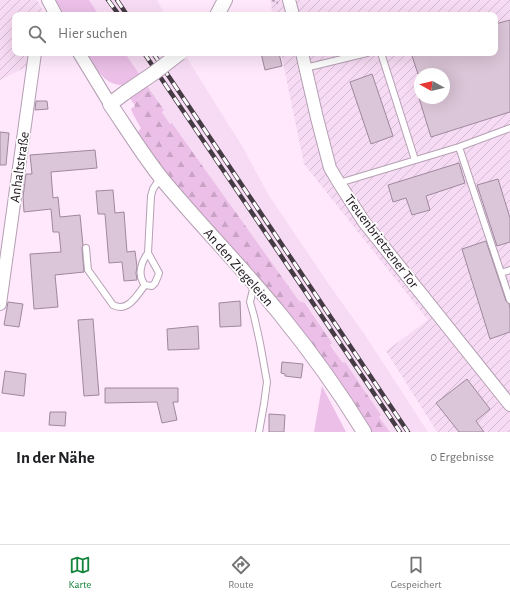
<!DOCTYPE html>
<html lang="de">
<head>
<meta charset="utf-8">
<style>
  :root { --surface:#fff; --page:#f2f2f2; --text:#202124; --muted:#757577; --line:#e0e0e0; --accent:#14843b }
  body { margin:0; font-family:"Alegreya Sans",sans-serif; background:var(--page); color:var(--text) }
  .compass { position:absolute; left:414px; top:68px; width:36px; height:36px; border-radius:50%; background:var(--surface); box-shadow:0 4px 16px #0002; rotate:278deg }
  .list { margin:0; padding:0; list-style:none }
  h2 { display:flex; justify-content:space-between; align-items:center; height:52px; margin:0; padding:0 16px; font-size:17px }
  h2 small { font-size:13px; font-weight:400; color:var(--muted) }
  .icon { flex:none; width:22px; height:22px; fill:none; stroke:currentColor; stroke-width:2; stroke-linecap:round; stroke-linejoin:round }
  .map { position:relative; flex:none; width:510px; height:432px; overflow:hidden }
  .search { position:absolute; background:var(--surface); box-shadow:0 4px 16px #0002; left:12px; right:12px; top:12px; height:44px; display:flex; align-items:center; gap:10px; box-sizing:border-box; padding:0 14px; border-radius:8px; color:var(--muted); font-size:15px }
  .sheet { height:112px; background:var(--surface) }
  nav { display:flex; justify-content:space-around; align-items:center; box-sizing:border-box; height:56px; border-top:1px solid var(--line); background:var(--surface); font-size:11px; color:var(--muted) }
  nav a { display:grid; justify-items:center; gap:2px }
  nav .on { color:var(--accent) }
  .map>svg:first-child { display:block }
</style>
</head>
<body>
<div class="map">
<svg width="510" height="432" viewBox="0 0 510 432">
  <defs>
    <pattern id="industrial-furrows" width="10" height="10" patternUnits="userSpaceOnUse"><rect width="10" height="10" fill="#f7dbf4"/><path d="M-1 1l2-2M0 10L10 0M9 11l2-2" fill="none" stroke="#d3bbd1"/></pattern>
    <pattern id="forest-firs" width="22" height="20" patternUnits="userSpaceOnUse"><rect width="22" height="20" fill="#ebbfe7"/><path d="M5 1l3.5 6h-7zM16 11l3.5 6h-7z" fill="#c9a3c6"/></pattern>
  </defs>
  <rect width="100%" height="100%" fill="#ffe8fc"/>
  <!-- built -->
  <path fill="#f7dbf4" d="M89,0H157L165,15H99Z
    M125,53H185L190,63L242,146L268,194L328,283L365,335L428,432H390L379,417L381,415L345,362L343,363L330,344L332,343L306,303L299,302L199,161L172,123L170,124L162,111L164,110Z"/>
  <!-- industrial -->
  <path fill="url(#industrial-furrows)" fill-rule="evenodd" d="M0,0H37L43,11L41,15H15V53H30L28,66L0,80Z
    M270,0H510V432H437L386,351L428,320L304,164L281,53H495V15H273ZM420,74H444V98H420Z"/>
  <!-- green -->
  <path fill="#ebbfe7" d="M54,0H89L99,15H63Z
    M87,53H125L150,90L144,93L134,104L120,84V85C102,83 95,66 87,53Z
    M322,386L346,432H314Z"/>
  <!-- forest -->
  <path fill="url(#forest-firs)" d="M150,90L164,110L162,112L170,124L172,123L199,161L299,301L305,303L332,343L330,345L343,363L345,362L381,415L379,417L390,432H370L164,173L138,132L141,128L133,114L131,109L135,106L134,104L144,93Z"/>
  <!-- building -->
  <path fill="#dbc5d8" stroke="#9e899c" d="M510,20V112L431,137L419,98H444V74H418L411,53H495V24Z
    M261,53H279L282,66L265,70Z
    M372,74L393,136L371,144L350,82Z
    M36,101H47L48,109L35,110Z
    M0,132L9,133L6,165H0Z
    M95,150L97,168L51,172L53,198L58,197L60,217L80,215L83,245L82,248L84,272L55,275L58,307L34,309L30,254L61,252L59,232H53L51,209L24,212L23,197L26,174H32L30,155Z
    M459,163L465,183L426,196L430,210L412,215L406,198L393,202L388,185Z
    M498,179L510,218V242L497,246L477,185Z
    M113,190L115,213L124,212L127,252L135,251L137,267L136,273L137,280L124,281L122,262L109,263L105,214H98L96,191Z
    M486,241L506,301L509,304L510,308V332L490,339L462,249Z
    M240,301L241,326L220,327L219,303Z
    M8,302L23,304L19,327L4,325Z
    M93,319L99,395L84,396L78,320Z
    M198,326L199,349L168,350L167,329Z
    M282,362L303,364L301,378L285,376V374L281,373Z
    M5,371L26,374L24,396L2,393Z
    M467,379L490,409L476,421L484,432H459L436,403Z
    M105,388H178V402H173L177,420L162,423L157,402L105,403Z
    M50,412H66L65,426L49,425Z
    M269,414L285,415L284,432H269Z"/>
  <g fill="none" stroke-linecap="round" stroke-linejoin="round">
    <!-- service casing -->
    <g stroke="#b5a0b3" stroke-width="8">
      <path id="service" d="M381,53L415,160
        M305,68L367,53
        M459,147L510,300
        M339,183L459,147L510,128
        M86,248L88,270L113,305C128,313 137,295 145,285
        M148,253C141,262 137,275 145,285L152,286L155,283L158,276L159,273L148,253L151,196L153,189L161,177
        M501,273L510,270
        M254,285L250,302L254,316L260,343L267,382L264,404L259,432"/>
    </g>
    <!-- minor casing -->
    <g stroke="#b5a0b3" stroke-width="14">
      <path id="minor" d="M48,0L56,15
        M289,0L293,15
        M79,53L110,104
        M302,53L317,118L330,168L339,183L364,222L510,405
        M0,304L35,53"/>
    </g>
    <!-- tertiary casing -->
    <g stroke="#b5a0b3" stroke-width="16">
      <path id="tertiary" d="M217,15L225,0
        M126,92L110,104C127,129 143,155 162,179C200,225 242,267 280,314C310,351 339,391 364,432"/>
    </g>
    <!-- path -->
    <path stroke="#b4a1b1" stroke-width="2" stroke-dasharray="3 2" stroke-linecap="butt" d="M272,0L278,3"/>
    <!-- service -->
    <use href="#service" stroke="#fff" stroke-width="6"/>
    <!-- minor -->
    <use href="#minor" stroke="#fff" stroke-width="12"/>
    <!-- tertiary -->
    <use href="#tertiary" stroke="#fff" stroke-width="14"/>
    <!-- rail casing -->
    <g stroke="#453b44" stroke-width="4.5">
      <path id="rail" d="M108,0L119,15
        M117,0L127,15
        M144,53L400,432
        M153,53L408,432"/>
    </g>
    <!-- rail -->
    <use href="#rail" stroke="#fdfdfd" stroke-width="3" stroke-dasharray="9" stroke-linecap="butt"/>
    <!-- tertiary-bridge casing -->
    <g stroke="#b5a0b3" stroke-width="16" stroke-linecap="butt">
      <path id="tertiary-bridge" d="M126,92L154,73L180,53"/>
    </g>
    <!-- tertiary-bridge -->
    <use href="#tertiary-bridge" stroke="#fff" stroke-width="14"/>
  </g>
  <g text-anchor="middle" stroke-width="4" stroke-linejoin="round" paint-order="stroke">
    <!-- street labels -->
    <g font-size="14" fill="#1c141b" stroke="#fdfdfd">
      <text transform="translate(19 167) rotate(-82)" y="5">Anhaltstraße</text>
      <text transform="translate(382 241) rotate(53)" y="5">Treuenbrietzener Tor</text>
      <text transform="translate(239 267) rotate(49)" y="5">An den Ziegeleien</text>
    </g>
  </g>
</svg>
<svg class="compass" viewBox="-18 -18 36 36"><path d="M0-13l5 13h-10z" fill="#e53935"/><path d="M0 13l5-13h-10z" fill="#757577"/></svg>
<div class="search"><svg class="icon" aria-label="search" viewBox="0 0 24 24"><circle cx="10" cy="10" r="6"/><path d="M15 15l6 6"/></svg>Hier suchen</div>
</div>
<section class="sheet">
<h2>In der Nähe<small>0 Ergebnisse</small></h2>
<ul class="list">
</ul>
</section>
<nav>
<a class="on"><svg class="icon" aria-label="map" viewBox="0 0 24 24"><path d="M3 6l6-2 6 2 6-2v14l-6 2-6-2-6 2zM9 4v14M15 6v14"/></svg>Karte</a>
<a><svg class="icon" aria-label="directions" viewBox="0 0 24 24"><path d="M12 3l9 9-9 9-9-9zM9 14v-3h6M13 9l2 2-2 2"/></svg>Route</a>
<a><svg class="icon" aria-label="saved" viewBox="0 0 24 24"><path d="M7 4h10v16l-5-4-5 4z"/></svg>Gespeichert</a>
</nav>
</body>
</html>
